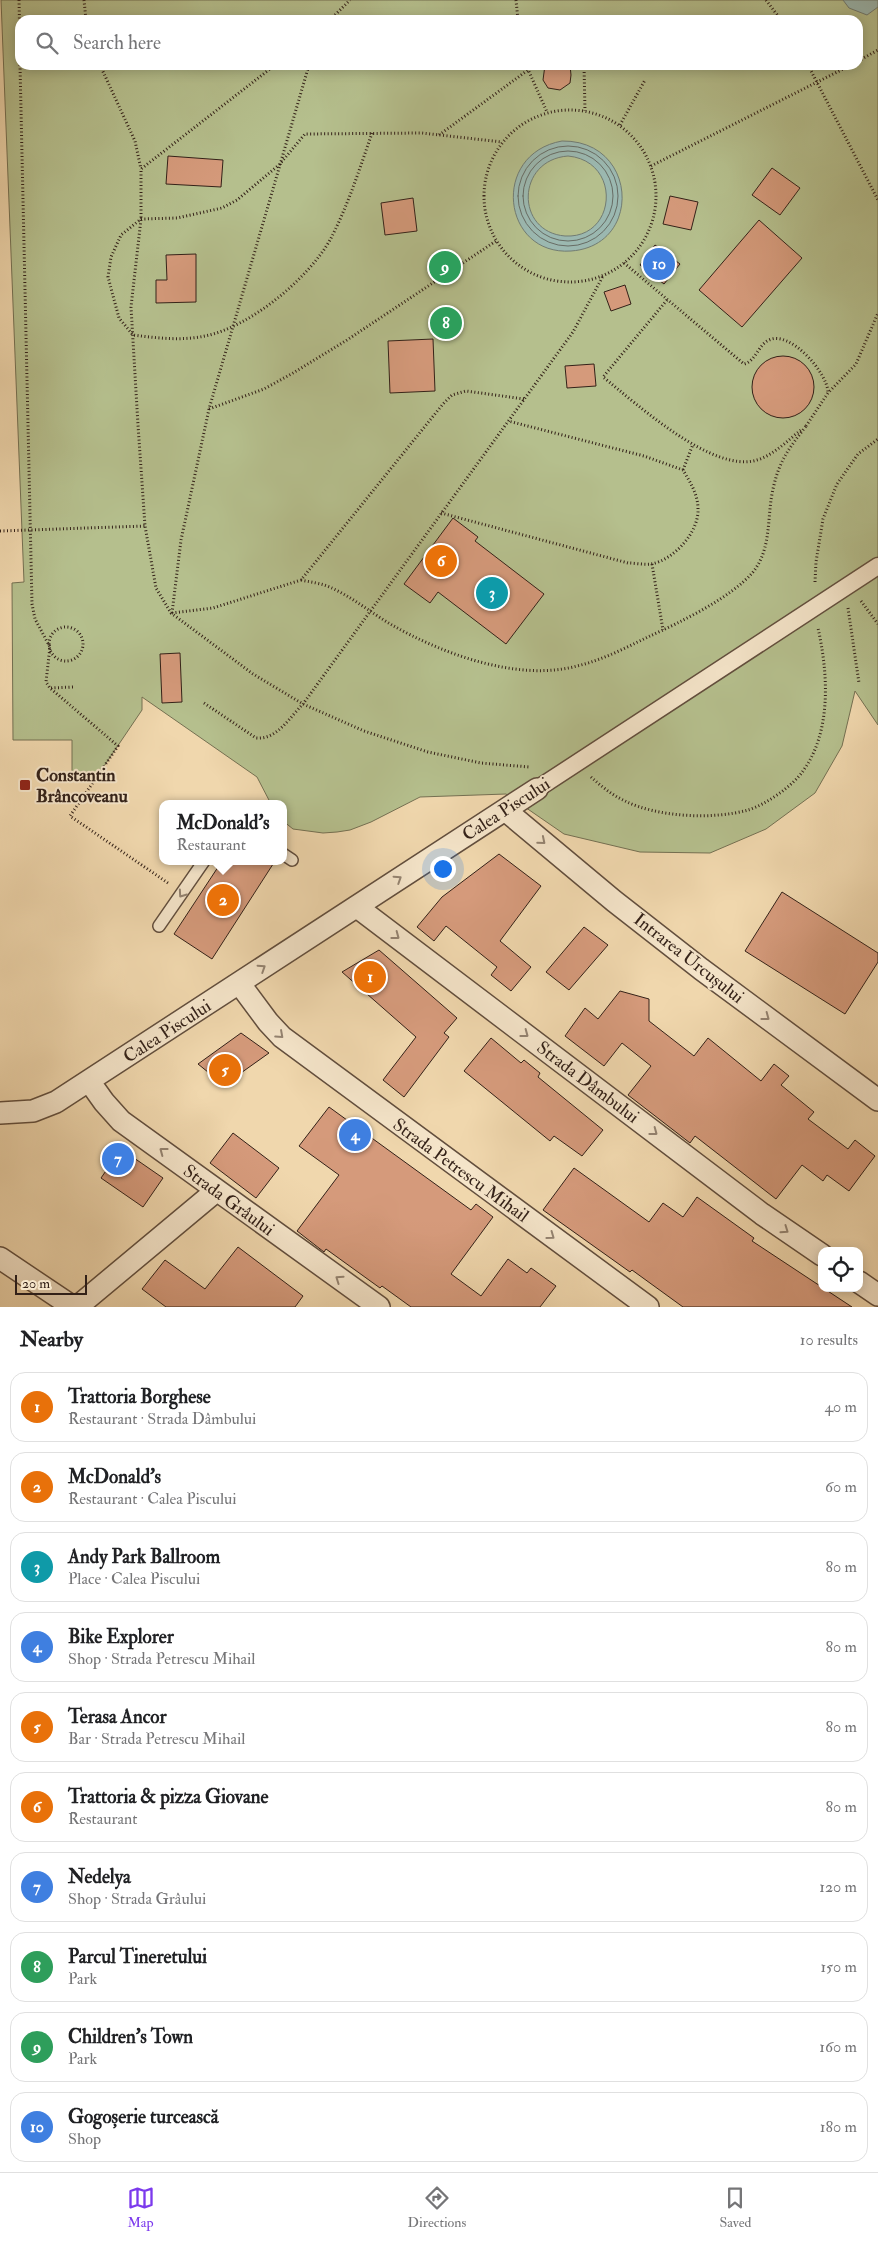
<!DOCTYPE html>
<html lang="en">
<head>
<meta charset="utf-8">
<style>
  :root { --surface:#fff; --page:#f2f2f2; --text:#202124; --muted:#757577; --line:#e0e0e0; --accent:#7c3aed }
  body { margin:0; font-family:"IM FELL Double Pica",serif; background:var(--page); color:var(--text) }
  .controls { position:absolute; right:15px; bottom:15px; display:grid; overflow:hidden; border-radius:10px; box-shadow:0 2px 12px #0003 }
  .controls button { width:45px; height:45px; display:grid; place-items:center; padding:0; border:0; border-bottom:1px solid var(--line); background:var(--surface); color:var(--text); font:25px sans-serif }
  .scale { position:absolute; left:15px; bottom:12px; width:72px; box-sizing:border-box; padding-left:5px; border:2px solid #332118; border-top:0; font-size:14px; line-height:18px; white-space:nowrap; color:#332118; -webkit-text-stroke:4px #f5e5ca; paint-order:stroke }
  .you { position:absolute; left:442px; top:868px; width:18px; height:18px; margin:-12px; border:4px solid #fff; border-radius:50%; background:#1a73e8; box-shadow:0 0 0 8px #1a73e833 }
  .badge { display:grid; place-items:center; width:32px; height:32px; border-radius:50%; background:var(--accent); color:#fff; font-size:16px; font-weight:700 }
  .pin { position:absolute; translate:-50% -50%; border:2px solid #fff; box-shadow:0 1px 5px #0006 }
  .popup { position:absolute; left:159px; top:800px; width:128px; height:65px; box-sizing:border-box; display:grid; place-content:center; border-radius:10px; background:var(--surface); filter:drop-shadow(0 1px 4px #0005); font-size:16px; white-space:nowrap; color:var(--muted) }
  .popup b { font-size:19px; color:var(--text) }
  .popup::after { content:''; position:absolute; left:50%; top:100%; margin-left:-10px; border:10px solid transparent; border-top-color:var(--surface) }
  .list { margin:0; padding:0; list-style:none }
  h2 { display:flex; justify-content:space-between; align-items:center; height:65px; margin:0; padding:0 20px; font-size:21px }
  h2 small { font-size:16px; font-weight:400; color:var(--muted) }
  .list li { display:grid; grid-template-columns:32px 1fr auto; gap:15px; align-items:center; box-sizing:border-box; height:70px; margin:0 10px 10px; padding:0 10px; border:1px solid var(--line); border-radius:15px }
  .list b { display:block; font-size:19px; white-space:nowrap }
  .list p { margin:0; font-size:16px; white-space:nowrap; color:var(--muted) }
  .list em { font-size:16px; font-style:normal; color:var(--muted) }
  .icon { flex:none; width:28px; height:28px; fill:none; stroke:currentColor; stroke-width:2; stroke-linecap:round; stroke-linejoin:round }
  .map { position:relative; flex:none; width:878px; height:1307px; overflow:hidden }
  .search { position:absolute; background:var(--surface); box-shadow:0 2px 12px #0003; left:15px; right:15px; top:15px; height:55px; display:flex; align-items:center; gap:12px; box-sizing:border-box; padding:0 18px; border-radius:15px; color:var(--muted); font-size:19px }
  .sheet { height:865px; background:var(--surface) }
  nav { display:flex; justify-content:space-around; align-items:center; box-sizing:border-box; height:70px; border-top:1px solid var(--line); background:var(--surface); font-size:14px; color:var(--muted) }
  nav a { display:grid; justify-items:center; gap:2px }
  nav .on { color:var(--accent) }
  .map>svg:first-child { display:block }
</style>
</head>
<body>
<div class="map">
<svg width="878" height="1307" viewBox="0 0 878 1307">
  <rect width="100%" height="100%" fill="#f0d7ad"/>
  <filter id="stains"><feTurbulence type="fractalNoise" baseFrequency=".004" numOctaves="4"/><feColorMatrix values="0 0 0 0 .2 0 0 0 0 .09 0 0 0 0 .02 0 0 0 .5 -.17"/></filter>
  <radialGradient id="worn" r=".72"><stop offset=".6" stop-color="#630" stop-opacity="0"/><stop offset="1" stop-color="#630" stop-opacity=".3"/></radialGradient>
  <!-- green -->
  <path fill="#b5bf8d" stroke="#747052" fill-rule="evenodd" d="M1,0H878V725L855,691L842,746L815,793L766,829L710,853L640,852L564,834L506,794L420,797L371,822L350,830L337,832L323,833L293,829L283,821V804H271L257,777L142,697V710L94,781L72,779V740H13L12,583L24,582ZM20,20H858V65H20Z"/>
  <!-- water -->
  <path fill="#9bb8b0" stroke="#717c73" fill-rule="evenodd" d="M843,0H878V7L867,15L849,8Z
    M562,141C638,140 643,246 571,251C502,256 490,154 562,141ZM568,156C622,161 617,239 565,236C515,232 516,160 568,156Z"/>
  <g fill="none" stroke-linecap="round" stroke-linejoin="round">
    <!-- shore -->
    <path stroke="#676c64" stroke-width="1" d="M518 196a50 50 0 1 1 100 0a50 50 0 1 1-100 0Z
      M523 196a45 45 0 1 1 90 0a45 45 0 1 1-90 0Z"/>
  </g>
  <!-- building -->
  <path fill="#d59a7b" stroke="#332118" d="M545,65H570L571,75L570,83L560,90L548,88L543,80Z
    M168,156L223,160L221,187L166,184Z
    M772,168L800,188L780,215L752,195Z
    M670,196L698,202L691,230L663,224Z
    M413,198L417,231L385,235L381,203Z
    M759,220L802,258L742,327L699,290Z
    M655,245L680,264L664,284L640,265Z
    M196,254V302L156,303V280H167L166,255Z
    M625,285L631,304L611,311L604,292Z
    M433,339L435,391L390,393L388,341Z
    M752 387a31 31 0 1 1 62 0a31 31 0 1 1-62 0Z
    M594,364L596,386L567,388L565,366Z
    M453,518L478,537L475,541L544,594L506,644L438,592L430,603L404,584Z
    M180,653L182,702L162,703L160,654Z
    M499,854L541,886L500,941L531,967L511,991L491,975L497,967L446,926L434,941L417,927L442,897Z
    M222,861H275L212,959L174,934Z
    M782,892L878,953V962L845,1014L745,951Z
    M584,927L608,945L569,990L546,972Z
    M379,950L457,1018L444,1033L449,1037L404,1097L383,1080L416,1037L342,972Z
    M620,991L649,999V1021L694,1056L708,1038L761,1081L774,1064L789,1076L781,1085L814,1112L808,1119L848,1149L855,1140L875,1156L849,1191L827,1175L823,1181L802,1165L776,1199L695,1136L690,1143L628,1095L651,1066L622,1043L604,1066L565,1036L585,1008L598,1019Z
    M241,1033L269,1053L224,1085L198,1064Z
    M491,1038L521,1063L524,1060L540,1073L538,1077L603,1130L582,1156L554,1136L550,1141L464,1071Z
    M329,1107L471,1210L476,1204L493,1217L451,1274L481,1296L508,1259L527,1273L531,1268L556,1286L540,1307H411L382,1286L380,1288L326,1249L324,1252L297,1231L339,1175L299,1146Z
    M233,1133L279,1168L256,1198L210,1163Z
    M121,1149L163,1178L143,1207L101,1178Z
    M574,1168L649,1222L663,1203L683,1217L697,1197L754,1238L752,1241L852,1307H683L632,1270L630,1272L543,1210Z
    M238,1247L303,1296L295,1307H166L142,1289L165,1260L205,1289Z"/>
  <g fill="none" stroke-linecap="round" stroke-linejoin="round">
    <!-- service casing -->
    <g stroke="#624e3d" stroke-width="14">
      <path id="service" d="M283,854L292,860
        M159,926L204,861"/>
    </g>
    <!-- pedestrian casing -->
    <g stroke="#624e3d" stroke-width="19">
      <path id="pedestrian" d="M537,789L878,566"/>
    </g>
    <!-- minor casing -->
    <g stroke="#624e3d" stroke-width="24">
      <path id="minor" d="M505,810L614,901L701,969L878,1100
        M357,907L762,1214L822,1255
        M239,983L268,1022L282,1037L648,1307
        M89,1081L104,1102L121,1121L379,1307
        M0,1113L33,1111L56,1102L537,789
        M0,1258L73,1307
        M859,1282L878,1295
        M77,1307L216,1191"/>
    </g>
    <!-- path -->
    <path stroke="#332118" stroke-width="3" stroke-dasharray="1 2.5" stroke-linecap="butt" d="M19,0L20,45
      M84,0L86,20
      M516,0L518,20
      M766,0L781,20
      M330,20L350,0
      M858,61L878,50
      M20,65L32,604L35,619L50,647L46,682L50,688L118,746L70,816L168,883
      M100,65L135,141L141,169
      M275,65L141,169V219L131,307L138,425L145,526L156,588L171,613L253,674L303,704L364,731L428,752L481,763L529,767
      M526,65L547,112
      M584,65L585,111
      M808,65L878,200
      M484 196a86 86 0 1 1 172 0a86 86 0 1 1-172 0Z
      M620,125L645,80
      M372,133C360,168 347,208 330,240C308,279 250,327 205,336C182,341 156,338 133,335L119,318L108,277L111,257L121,235L141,219L177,218L222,208L237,200L279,165L305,134L422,133L502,142
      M439,135L528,70L532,65
      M651,166L851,65
      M624,263L744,364C756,361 758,345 769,340C790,330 827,372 828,392
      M667,300L603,377C637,404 713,474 757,460C774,455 788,440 801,430
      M209,409L264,389L293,373L347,340L496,241
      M806,426L828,393L856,364L878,313
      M683,470L693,444
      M441,513L628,563C635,563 644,565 651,564C674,560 699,532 698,509C698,494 690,482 683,470L644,456L508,421
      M0,531L145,526
      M652,564L663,630
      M301,580C310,582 319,583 327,586C350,595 371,613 392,625C443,654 518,682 577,666C603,660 627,647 650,636C681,622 732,597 753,572C773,547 766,514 774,485C780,459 791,446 806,426
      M815,582L816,562L823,519L837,484L858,454L878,439
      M861,601L878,624
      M848,608L859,683
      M172,613L181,540L209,409L309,65
      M172,613L213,608L301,580L443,404L452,395L466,391L524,399
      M49 644a17 17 0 1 1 34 0a17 17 0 1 1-34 0Z
      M51,688L73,687
      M204,703L256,738C277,740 290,717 303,704L573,332L603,276
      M591,777C601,786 612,795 625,801C657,817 713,820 748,810C765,805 793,786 803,771C832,731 828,673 818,628"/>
    <!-- service -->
    <use href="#service" stroke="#f5e5ca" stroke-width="11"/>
    <!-- pedestrian -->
    <use href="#pedestrian" stroke="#f5e5ca" stroke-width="16"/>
    <!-- minor -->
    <use href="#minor" stroke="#f5e5ca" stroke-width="21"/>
  </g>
  <!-- one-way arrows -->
  <defs><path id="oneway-chevron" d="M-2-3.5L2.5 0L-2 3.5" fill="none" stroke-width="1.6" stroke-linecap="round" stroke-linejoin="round" transform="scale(1.25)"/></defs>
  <g stroke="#948371">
    <use href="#oneway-chevron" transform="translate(542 841) rotate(40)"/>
    <use href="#oneway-chevron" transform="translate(398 879) rotate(-33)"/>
    <use href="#oneway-chevron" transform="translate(182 894) rotate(125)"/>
    <use href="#oneway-chevron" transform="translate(396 936) rotate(37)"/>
    <use href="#oneway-chevron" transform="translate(262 968) rotate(-33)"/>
    <use href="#oneway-chevron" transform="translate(766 1017) rotate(37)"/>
    <use href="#oneway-chevron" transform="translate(525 1034) rotate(37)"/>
    <use href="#oneway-chevron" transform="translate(280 1035) rotate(42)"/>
    <use href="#oneway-chevron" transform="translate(654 1132) rotate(37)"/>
    <use href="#oneway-chevron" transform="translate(163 1151) rotate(-143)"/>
    <use href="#oneway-chevron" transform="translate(785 1230) rotate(35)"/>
    <use href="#oneway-chevron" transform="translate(551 1236) rotate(36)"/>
    <use href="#oneway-chevron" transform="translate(339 1279) rotate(-145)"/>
  </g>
  <!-- markers -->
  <rect fill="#8f2418" stroke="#f5e5ca" stroke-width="2" x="19" y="779" width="12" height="12" rx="2.5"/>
  <g text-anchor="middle" stroke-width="4" stroke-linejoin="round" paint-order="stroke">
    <!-- poi labels -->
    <g font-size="18" font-weight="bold" fill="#332118" stroke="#f5e5ca" text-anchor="start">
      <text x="36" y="781">Constantin<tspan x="36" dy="21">Brâncoveanu</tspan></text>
    </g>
    <!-- street labels -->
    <g font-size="18" fill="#332118" stroke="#f5e5ca">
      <text transform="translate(506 809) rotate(-33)" y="6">Calea Piscului</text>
      <text transform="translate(689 958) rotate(38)" y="6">Intrarea Urcușului</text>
      <text transform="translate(167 1031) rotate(-33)" y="6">Calea Piscului</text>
      <text transform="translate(588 1082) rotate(37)" y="6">Strada Dâmbului</text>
      <text transform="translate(461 1170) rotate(36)" y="6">Strada Petrescu Mihail</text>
      <text transform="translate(229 1200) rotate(36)" y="6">Strada Grâului</text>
    </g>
  </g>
  <rect width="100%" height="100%" filter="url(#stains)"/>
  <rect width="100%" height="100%" fill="url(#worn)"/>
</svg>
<div class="controls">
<button><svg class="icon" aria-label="locate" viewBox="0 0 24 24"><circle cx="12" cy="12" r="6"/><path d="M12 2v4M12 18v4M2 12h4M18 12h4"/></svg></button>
</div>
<div class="scale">20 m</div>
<div class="you"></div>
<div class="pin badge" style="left:370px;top:977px;background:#e8710a">1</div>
<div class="pin badge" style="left:223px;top:900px;background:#e8710a">2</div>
<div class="popup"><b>McDonald's</b>Restaurant</div>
<div class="pin badge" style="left:492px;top:593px;background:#0f9aa8">3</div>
<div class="pin badge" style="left:355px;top:1135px;background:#3f7fe0">4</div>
<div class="pin badge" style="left:225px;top:1070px;background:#e8710a">5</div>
<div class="pin badge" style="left:441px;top:561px;background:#e8710a">6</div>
<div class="pin badge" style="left:118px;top:1159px;background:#3f7fe0">7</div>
<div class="pin badge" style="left:446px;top:323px;background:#2e9e5b">8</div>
<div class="pin badge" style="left:445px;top:267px;background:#2e9e5b">9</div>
<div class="pin badge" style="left:659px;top:264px;background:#3f7fe0">10</div>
<div class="search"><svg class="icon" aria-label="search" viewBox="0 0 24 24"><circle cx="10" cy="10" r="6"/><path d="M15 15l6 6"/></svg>Search here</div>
</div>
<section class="sheet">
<h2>Nearby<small>10 results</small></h2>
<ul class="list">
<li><span class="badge" style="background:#e8710a">1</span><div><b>Trattoria Borghese</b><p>Restaurant · Strada Dâmbului</p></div><em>40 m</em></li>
<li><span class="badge" style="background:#e8710a">2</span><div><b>McDonald's</b><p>Restaurant · Calea Piscului</p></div><em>60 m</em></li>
<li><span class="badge" style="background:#0f9aa8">3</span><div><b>Andy Park Ballroom</b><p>Place · Calea Piscului</p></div><em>80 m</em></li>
<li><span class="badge" style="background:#3f7fe0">4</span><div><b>Bike Explorer</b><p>Shop · Strada Petrescu Mihail</p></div><em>80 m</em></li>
<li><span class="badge" style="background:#e8710a">5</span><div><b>Terasa Ancor</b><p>Bar · Strada Petrescu Mihail</p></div><em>80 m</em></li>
<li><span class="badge" style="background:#e8710a">6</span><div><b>Trattoria &amp; pizza Giovane</b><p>Restaurant</p></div><em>80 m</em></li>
<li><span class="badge" style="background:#3f7fe0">7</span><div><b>Nedelya</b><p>Shop · Strada Grâului</p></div><em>120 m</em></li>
<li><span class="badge" style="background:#2e9e5b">8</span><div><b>Parcul Tineretului</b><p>Park</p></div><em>150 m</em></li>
<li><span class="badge" style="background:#2e9e5b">9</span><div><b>Children's Town</b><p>Park</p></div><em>160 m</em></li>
<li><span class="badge" style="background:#3f7fe0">10</span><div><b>Gogoșerie turcească</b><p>Shop</p></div><em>180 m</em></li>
</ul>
</section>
<nav>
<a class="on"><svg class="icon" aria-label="map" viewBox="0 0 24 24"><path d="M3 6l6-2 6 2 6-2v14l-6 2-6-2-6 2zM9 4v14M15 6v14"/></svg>Map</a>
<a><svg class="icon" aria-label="directions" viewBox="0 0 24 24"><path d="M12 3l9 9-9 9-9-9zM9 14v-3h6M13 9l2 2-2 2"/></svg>Directions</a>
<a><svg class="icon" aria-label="saved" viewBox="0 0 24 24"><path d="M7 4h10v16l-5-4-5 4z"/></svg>Saved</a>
</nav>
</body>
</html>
